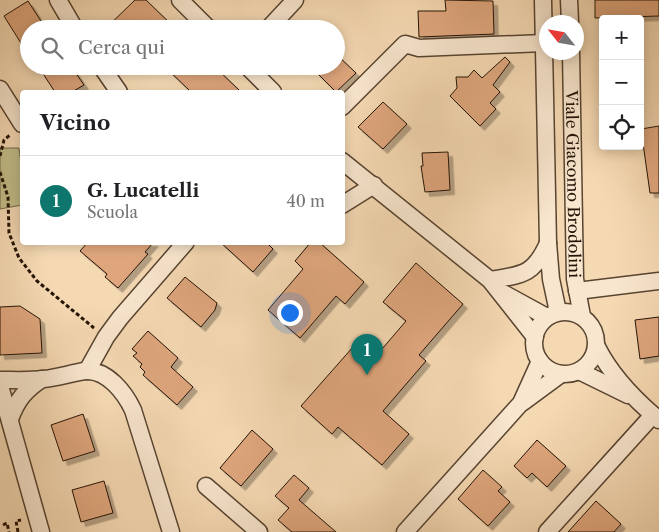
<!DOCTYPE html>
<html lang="it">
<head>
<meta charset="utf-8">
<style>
  :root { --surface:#fff; --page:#f2f2f2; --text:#202124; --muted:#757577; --line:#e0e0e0; --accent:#0f766e }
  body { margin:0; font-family:"Libre Caslon Text",serif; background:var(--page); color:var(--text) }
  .controls { position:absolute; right:15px; top:15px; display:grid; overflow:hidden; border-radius:5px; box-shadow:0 2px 12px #0003 }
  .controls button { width:45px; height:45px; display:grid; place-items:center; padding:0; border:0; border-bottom:1px solid var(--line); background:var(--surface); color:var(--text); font:25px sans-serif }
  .compass { position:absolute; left:539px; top:15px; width:45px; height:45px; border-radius:50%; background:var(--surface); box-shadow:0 2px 12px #0003; rotate:301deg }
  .you { position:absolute; left:289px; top:312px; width:18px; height:18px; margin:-12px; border:4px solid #fff; border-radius:50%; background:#1a73e8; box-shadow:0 0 0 8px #1a73e833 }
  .badge { display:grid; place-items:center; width:32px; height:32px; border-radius:50%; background:var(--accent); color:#fff; font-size:16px; font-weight:700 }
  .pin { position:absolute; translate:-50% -41px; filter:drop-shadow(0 1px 2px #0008) }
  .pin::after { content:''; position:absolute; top:26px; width:18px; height:15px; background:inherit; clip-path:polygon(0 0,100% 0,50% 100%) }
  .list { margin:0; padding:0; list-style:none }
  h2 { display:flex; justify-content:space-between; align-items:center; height:65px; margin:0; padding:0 20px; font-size:21px }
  h2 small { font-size:16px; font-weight:400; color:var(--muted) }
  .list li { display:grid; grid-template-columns:32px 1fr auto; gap:15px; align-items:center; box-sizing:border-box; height:90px; padding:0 20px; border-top:1px solid var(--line) }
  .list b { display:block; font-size:19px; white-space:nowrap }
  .list p { margin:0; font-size:16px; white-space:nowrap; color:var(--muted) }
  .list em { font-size:16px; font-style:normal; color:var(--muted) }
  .icon { flex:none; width:28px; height:28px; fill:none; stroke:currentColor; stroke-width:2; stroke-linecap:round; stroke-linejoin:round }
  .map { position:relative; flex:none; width:659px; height:532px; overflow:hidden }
  .search { position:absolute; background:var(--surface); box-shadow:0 2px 12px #0003; left:20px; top:20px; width:325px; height:55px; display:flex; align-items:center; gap:12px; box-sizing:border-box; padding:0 18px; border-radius:28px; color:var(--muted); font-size:19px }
  .panel { position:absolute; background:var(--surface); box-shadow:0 2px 12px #0003; left:20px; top:90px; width:325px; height:155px; border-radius:5px }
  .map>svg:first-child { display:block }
</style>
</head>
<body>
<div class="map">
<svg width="659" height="532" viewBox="0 0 659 532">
  <defs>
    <filter id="shadow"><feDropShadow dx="4.5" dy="4.5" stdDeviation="0" flood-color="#0004"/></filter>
  </defs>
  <rect width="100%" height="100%" fill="#f5d9b3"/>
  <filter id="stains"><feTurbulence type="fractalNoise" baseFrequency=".004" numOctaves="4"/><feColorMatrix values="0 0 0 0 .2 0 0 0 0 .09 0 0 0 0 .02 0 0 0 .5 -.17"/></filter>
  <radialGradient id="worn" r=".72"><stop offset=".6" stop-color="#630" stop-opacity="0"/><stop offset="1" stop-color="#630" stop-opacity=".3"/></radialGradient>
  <!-- park -->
  <path fill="#c2bd88" stroke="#736847" d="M0,148H19L22,172V205L0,209Z"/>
  <!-- building -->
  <path fill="#dfa67d" stroke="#241306" filter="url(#shadow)" d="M135,0H146L176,29H105Z
    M445,0L493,1L494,34L419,37L418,11H446Z
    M595,0H659V16L595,18Z
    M28,1L46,29H29V56L4,16Z
    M336,54L356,73L336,92L310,66H336Z
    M505,57L510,62L493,85L500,92L490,103L496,109L480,126L450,96L457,88L456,77H468L474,70L482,78Z
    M38,66H71L84,85L72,92H55Z
    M164,66H214L241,92H191Z
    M383,102L407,124L383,149L358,127Z
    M659,126V193H650L641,129Z
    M448,152L450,190L425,192L421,166H423L422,153Z
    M88,242H154L145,252L148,254L118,288L105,277L107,274L80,251Z
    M220,242H266L273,249L253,272Z
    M311,242H319L364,282L345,304L336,296L300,338L268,310L303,269L295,261Z
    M416,263L463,304L419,355L426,361L383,411L409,434L382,465L338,427L332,434L301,406L360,339L371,349L375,343L382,349L406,321L383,302Z
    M185,277L217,303L215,310L201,327L167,298Z
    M20,306L40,319L42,353L0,355V307Z
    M659,317V356L640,359L635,320Z
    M148,331L178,358L171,367L193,387L177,405L143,375L145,372L140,367L142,364L133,356L137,353L132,349Z
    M83,414L95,451L63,461L51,425Z
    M252,430L273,449L241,486L220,468Z
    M537,440L566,466L547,487L532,473L527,478L514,466Z
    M483,470L502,487L498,491L510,502L488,526L458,499Z
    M294,475L309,488L299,500L336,532H292L278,520L289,508L275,496Z
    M104,481L113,513L81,522L72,490Z
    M596,501L621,524L614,532H568Z"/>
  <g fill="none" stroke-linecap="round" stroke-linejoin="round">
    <!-- minor casing -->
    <g stroke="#584431" stroke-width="19">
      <g id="minor">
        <path d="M58,0L75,29"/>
        <path d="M180,0L209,29"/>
        <path d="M543,0L548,243L551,279L558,312"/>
        <path d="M569,0L570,22"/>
        <path d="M268,29L295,0"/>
        <path id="s1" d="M571,52L575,279L582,316"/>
        <path d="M101,66L119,92"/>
        <path d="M247,66L273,92"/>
        <path d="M0,89L22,124"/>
        <path d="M342,107L405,44L419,48L544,43"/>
        <path d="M342,161L490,280L535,337"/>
        <path d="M342,205L374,185"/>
        <path d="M490,280C522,275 534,275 548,243"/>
        <path d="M577,291L659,281"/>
        <path d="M503,293L547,317"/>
        <circle cx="565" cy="343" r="31"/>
        <path d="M597,347C611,375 634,399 659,420"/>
        <path d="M87,371L106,337L120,318L186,242"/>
        <path d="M579,371L628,395"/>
        <path d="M0,380C14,380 29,381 43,379C57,378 71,373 85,371C107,369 125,393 133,410L171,532"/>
        <path d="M0,386L41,532"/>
        <path d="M523,402L561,374"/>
        <path d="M10,419C17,400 25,390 42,379"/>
        <path d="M206,486L259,532"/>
        <path d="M405,532L521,403L540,361"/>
        <path d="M547,532L653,415"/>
      </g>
    </g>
    <!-- path -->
    <path stroke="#241306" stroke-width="3" stroke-dasharray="4 2.5" stroke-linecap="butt" d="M0,156L4,140L10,135
      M0,172L8,197L9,233L19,258L37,281L94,328
      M3,525L7,523L9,532
      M18,532L16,521L21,520"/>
    <!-- minor -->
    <use href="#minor" stroke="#f8e6ce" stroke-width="16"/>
  </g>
  <g text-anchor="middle" stroke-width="4" stroke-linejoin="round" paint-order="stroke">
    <!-- street labels -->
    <g font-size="16" fill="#241306" stroke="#f8e6ce">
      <text dy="6" stroke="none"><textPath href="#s1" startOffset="132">Viale Giacomo Brodolini</textPath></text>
    </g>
  </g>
  <rect width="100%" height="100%" filter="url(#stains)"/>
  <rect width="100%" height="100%" fill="url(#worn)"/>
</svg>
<div class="controls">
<button>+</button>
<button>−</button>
<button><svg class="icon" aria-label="locate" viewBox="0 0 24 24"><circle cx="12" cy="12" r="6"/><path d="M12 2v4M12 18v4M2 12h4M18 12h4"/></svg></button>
</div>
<svg class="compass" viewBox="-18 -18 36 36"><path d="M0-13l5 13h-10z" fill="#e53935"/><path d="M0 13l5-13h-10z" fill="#757577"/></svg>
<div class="you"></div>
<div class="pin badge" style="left:367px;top:375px">1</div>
<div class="search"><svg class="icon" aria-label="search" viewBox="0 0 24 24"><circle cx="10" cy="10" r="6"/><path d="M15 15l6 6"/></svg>Cerca qui</div>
<section class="panel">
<h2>Vicino<small></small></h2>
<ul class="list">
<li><span class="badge">1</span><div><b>G. Lucatelli</b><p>Scuola</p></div><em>40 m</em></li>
</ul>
</section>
</div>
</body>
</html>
